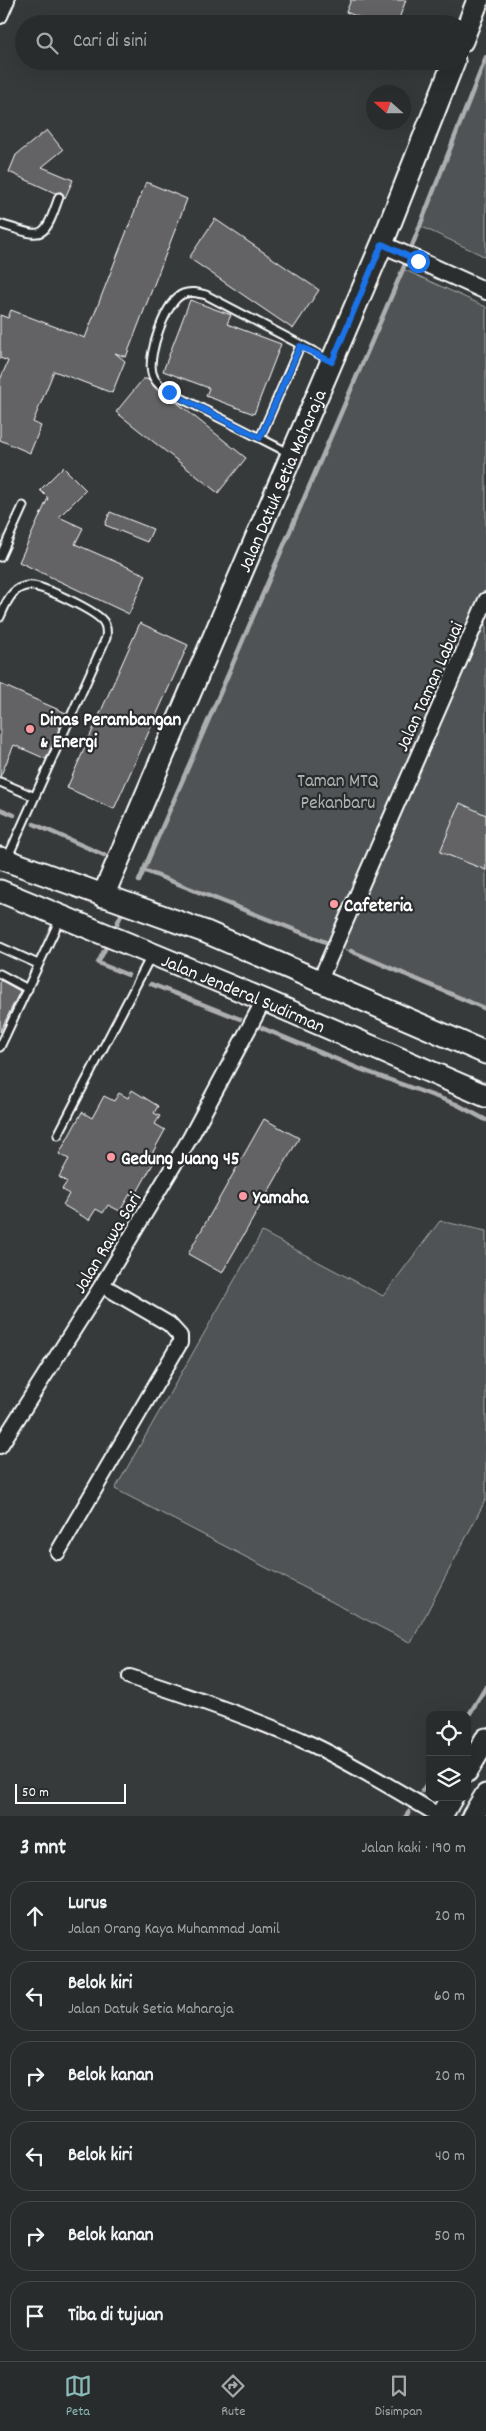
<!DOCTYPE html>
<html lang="id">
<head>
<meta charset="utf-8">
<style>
  :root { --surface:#292c2c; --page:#353838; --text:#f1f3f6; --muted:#a5a7a9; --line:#454848; --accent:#8bbbb9 }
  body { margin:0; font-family:Dekko,sans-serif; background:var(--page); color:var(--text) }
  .controls { position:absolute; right:15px; bottom:15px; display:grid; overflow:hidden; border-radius:10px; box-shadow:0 5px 20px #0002 }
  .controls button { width:45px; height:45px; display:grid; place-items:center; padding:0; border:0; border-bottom:1px solid var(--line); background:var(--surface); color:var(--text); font:25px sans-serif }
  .compass { position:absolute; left:366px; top:85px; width:45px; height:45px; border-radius:50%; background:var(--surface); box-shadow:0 5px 20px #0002; rotate:291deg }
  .scale { position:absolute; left:15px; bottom:12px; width:111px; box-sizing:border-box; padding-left:5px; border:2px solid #fff; border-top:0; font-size:14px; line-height:18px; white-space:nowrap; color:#fff; -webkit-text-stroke:4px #2a2d2e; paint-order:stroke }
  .stop { position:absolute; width:15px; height:15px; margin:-11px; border:4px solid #1a73e8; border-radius:50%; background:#fff }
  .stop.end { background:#1a73e8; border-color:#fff; box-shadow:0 1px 5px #0008 }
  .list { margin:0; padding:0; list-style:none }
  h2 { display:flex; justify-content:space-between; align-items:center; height:65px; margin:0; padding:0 20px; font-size:21px }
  h2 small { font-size:16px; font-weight:400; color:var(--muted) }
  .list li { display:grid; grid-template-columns:32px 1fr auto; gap:15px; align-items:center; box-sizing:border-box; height:70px; margin:0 10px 10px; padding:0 10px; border:1px solid var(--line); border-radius:20px }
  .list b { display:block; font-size:19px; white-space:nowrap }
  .list p { margin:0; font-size:16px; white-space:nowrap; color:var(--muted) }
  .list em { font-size:16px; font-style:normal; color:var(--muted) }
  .icon { flex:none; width:28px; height:28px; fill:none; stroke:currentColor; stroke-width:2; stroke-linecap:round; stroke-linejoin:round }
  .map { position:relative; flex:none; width:486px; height:1816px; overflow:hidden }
  .search { position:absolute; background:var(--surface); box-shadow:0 5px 20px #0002; left:15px; right:15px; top:15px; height:55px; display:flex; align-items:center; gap:12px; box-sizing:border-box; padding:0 18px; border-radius:28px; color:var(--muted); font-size:19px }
  .sheet { height:545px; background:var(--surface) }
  nav { display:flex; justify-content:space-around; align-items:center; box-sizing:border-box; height:70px; border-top:1px solid var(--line); background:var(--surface); font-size:14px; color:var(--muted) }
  nav a { display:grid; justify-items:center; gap:2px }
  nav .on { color:var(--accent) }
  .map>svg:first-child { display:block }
</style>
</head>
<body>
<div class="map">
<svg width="486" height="1816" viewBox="0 0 486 1816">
  <rect width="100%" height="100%" fill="#373a3b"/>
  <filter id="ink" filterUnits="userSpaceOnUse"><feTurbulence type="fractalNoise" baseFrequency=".02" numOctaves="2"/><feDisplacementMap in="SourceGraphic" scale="10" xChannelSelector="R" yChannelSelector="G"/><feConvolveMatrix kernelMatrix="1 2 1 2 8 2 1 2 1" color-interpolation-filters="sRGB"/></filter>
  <g filter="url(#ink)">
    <!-- green -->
    <path fill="#505354" stroke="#a8a9aa" d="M486,57V257L420,226Z
      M403,269L486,307V1009L357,954L143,870Z
      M440,1221L486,1231V1499L411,1643L115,1489L262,1232L383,1296Z"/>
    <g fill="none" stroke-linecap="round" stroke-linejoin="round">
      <!-- stream -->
      <path stroke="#adaeaf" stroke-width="4.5" d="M0,809L14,815
        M34,824L104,855
        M143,870L328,943
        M139,881L403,269L486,57
        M115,928L124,909
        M107,945L98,963L128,975
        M351,951L486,1009
        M151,984L240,1019
        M262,1028L360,1069L456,1104L486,1120
        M467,1718L486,1687
        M422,1791L430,1779
        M406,1816L409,1812"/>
    </g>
    <!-- building -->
    <path fill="#636465" stroke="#fff" d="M351,0H406L397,24H376L346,12Z
      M47,130L63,150L42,167L73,180L65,198L61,192L55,193L9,172L16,155Z
      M146,182L187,199L126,357L115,353L125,361L112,393L54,371L33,422L41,426L30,453L0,440V380L8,361L0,358V315L8,318L11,310L85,338Z
      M215,219L319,290L293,329L189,258Z
      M190,300L231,315L227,324L281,344L254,414L206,396L209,388L163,371Z
      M143,379H147L158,390L175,401L246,458L218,493L116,412Z
      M63,467L86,490L59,517L83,528L75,544L146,575L129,614L19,562L48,498L40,490Z
      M110,512L153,529L147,542L105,525Z
      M140,623L188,645L114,809L67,788Z
      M0,684L66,713L46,759L14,745L0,777Z
      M460,803L486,815V870L440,852Z
      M0,980L20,991L0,1032Z
      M132,1090L158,1106L154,1113L160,1116L155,1124L165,1130L153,1152L158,1155L135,1196L130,1194L120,1211L108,1205L103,1213L96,1209L89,1220L63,1205L69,1194L62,1189L67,1182L59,1177L69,1159L59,1154L82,1112L92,1118L104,1096L114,1101L119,1093L128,1098Z
      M264,1119L299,1138L222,1273L188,1254Z"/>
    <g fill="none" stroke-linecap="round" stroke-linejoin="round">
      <!-- service casing -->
      <g stroke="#fff" stroke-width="11">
        <path id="service" d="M0,224C43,237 43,243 59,197
          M260,438L300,346
          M289,453L169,392C162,387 154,382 152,373C147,355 166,300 183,294C191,291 198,293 206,295L330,360
          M0,557L23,506
          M0,617C4,608 9,594 18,589C22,587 29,585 33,586C47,588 93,610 102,620C107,625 107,631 106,638L7,859
          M0,782L35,797
          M0,947L38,964
          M0,974L28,989
          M0,1047L60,919
          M58,1135L151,956"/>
      </g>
      <!-- minor casing -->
      <g stroke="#fff" stroke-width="18">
        <path id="minor" d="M0,16L7,0
          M320,980L486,600
          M0,1446L102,1285L190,1138L264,1000
          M58,1552L180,1343V1336L169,1324L102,1285
          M130,1677C192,1697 254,1718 313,1745C357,1766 399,1792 440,1816"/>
      </g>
      <!-- tertiary casing -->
      <g stroke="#fff" stroke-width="20">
        <path id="tertiary" d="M382,244L486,291"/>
      </g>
      <!-- primary casing -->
      <g stroke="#fff" stroke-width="25">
        <g id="primary">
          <path d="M462,41L478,0"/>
          <path d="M0,858L206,932L486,1053"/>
          <path id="s1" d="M0,891L264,1000L486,1096"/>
          <path id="s2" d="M103,896L382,244L454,61"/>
          <path d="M467,1771L486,1739"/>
          <path d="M441,1816L452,1797"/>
          <path d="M473,1816L486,1795"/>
        </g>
      </g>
      <!-- service -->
      <use href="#service" stroke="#2a2d2e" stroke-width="7"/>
      <!-- minor -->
      <use href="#minor" stroke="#2a2d2e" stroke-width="14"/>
      <!-- tertiary -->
      <use href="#tertiary" stroke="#2a2d2e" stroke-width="16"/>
      <!-- primary -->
      <use href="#primary" stroke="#2a2d2e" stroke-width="21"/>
    </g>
  </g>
  <g fill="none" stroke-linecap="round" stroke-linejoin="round" filter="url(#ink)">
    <!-- route -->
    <path stroke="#1a73e8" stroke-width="6" d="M169,392L260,438L300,346L332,362L382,244L418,261"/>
  </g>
  <!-- markers -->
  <g fill="#ff9aa2" stroke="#2a2d2e" stroke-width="2">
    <circle cx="30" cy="729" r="5"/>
    <circle cx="334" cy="904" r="5"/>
    <circle cx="111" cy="1157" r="5"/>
    <circle cx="243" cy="1196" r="5"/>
  </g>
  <g text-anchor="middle" stroke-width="4.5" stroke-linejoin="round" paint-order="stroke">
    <!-- street labels -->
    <g font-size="19" fill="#fff" stroke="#2a2d2e">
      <text dy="7" stroke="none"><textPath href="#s2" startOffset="452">Jalan Datuk Setia Maharaja</textPath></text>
      <text transform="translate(428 686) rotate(-66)" y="7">Jalan Taman Labuai</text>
      <text dy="7" stroke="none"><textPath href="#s1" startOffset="264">Jalan Jenderal Sudirman</textPath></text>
      <text transform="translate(106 1242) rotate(-59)" y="7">Jalan Rawa Sari</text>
    </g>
    <!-- poi labels -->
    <g font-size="19" font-weight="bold" fill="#fff" stroke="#2a2d2e" text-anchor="start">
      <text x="40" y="725">Dinas Perambangan<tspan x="40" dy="22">&amp; Energi</tspan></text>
      <text x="344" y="911">Cafeteria</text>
      <text x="121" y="1164">Gedung Juang 45</text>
      <text x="253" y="1203">Yamaha</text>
    </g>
    <!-- park labels -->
    <g font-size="19" fill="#b0b2b2" stroke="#2a2d2e">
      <text x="338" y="786">Taman MTQ<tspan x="338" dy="22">Pekanbaru</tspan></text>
    </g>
  </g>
</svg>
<div class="controls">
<button><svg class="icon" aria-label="locate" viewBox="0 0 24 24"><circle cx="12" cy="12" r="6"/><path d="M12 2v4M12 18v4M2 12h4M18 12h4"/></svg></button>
<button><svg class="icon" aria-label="layers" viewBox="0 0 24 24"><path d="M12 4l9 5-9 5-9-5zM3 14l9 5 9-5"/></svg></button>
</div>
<svg class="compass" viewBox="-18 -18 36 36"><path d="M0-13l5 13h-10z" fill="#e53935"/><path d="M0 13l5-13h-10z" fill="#a5a7a9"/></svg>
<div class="scale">50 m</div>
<div class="stop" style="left:418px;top:261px"></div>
<div class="stop end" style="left:169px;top:392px"></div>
<div class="search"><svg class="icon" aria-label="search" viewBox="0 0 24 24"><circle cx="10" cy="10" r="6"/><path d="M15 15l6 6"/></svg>Cari di sini</div>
</div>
<section class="sheet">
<h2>3 mnt<small>Jalan kaki · 190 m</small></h2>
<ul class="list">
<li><svg class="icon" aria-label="ahead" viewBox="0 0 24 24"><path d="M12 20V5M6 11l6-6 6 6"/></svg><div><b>Lurus</b><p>Jalan Orang Kaya Muhammad Jamil</p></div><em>20 m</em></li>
<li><svg class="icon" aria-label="left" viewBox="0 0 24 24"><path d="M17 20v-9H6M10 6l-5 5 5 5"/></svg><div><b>Belok kiri</b><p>Jalan Datuk Setia Maharaja</p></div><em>60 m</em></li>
<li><svg class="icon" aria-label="right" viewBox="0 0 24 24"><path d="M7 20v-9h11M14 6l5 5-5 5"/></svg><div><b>Belok kanan</b></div><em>20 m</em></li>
<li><svg class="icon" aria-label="left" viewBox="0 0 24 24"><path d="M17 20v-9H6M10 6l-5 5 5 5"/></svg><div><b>Belok kiri</b></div><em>40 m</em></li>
<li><svg class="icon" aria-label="right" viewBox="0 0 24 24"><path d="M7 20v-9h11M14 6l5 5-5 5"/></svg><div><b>Belok kanan</b></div><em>50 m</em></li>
<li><svg class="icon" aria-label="arrive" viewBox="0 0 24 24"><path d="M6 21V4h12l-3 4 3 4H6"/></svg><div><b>Tiba di tujuan</b></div></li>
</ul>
</section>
<nav>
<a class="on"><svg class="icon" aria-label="map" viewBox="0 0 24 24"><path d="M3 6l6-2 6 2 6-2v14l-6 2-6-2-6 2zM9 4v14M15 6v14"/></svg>Peta</a>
<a><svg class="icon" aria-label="directions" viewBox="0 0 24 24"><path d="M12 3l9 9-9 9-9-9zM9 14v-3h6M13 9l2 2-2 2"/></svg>Rute</a>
<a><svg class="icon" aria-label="saved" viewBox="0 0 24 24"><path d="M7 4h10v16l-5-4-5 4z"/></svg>Disimpan</a>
</nav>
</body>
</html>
